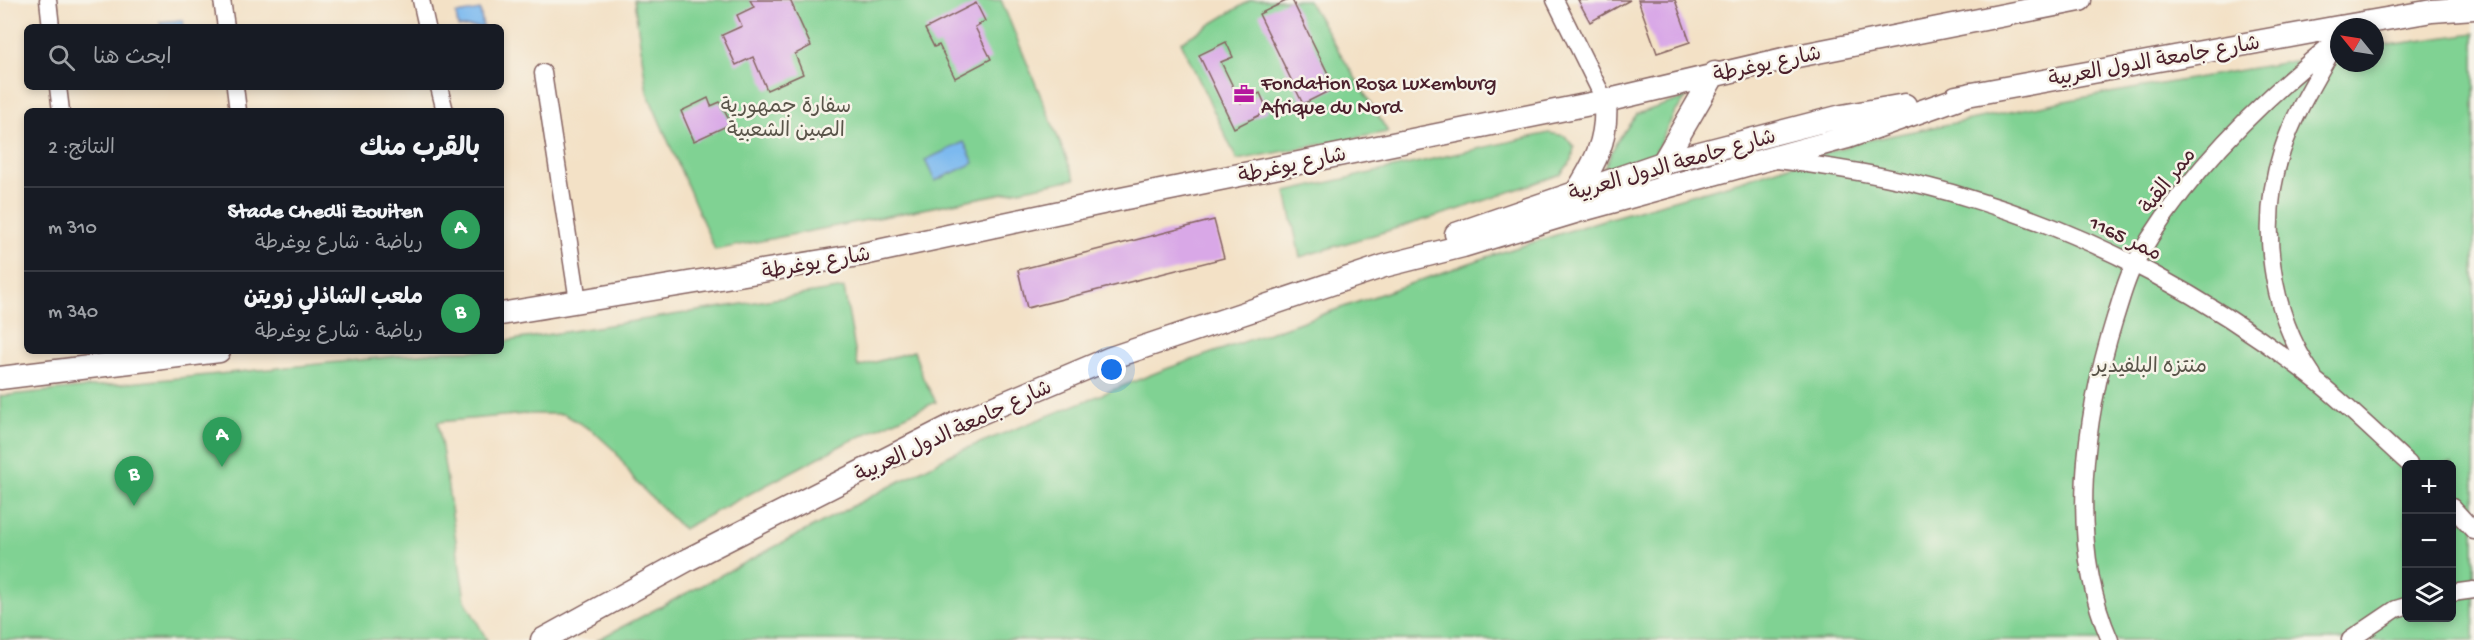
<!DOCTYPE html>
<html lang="ar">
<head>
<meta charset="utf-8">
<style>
  :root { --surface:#171b24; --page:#242831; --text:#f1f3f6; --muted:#9ea1a6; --line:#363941; --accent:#d690ce }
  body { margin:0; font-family:"Gochi Hand","Playpen Sans Arabic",sans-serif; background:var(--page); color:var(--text); direction:rtl }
  .controls { position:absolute; right:18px; bottom:18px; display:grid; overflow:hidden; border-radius:9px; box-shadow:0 3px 9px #0003 }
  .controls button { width:54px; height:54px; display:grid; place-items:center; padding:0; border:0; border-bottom:2px solid var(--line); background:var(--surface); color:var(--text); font:30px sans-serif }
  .compass { position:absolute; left:2330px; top:18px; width:54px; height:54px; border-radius:50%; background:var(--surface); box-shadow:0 3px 9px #0003; rotate:300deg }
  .you { position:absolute; left:1112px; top:370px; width:21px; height:21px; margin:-15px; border:4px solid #fff; border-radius:50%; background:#1a73e8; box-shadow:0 0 0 9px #1a73e833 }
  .badge { display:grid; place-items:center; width:39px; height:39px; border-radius:50%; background:var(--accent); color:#fff; font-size:20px; font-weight:700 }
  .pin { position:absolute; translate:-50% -50px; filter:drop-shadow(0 2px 3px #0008) }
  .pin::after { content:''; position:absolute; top:32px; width:21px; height:18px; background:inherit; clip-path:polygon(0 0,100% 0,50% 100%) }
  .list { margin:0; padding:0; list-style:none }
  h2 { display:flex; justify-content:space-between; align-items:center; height:78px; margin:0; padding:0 24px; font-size:26px }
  h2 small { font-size:20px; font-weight:400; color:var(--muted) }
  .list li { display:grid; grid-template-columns:39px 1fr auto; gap:18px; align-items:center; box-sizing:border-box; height:84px; padding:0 24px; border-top:2px solid var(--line) }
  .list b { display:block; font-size:22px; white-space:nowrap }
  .list p { margin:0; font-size:20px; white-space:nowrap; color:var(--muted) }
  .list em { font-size:20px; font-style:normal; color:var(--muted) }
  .icon { flex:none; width:33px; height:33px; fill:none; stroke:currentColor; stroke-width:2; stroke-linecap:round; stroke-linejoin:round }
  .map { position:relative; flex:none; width:2474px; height:640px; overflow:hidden; direction:ltr }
  .search { position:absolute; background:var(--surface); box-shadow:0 3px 9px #0003; left:24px; top:24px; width:480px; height:66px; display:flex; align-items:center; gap:15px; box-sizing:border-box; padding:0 21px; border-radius:9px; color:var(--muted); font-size:22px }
  .panel { position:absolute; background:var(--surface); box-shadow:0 3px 9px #0003; left:24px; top:108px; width:480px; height:246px; border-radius:9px; direction:rtl }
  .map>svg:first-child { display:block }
</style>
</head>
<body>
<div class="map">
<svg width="2474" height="640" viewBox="0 0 2474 640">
  <rect width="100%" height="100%" fill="#f7f3e8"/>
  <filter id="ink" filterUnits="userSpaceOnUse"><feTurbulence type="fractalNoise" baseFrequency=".0167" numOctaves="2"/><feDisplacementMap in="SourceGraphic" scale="12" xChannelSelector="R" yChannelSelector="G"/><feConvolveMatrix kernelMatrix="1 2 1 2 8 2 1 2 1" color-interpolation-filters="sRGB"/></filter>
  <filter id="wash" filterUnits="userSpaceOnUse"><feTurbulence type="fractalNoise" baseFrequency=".008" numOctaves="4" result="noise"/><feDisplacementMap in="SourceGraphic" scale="24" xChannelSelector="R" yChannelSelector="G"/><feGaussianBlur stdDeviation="1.35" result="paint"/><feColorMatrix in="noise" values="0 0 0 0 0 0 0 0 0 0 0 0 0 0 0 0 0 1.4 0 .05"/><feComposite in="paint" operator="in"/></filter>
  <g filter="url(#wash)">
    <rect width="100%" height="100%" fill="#f3e1c6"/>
    <!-- green -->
    <path fill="#80d293" stroke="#65785f" stroke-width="1.5" fill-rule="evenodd" d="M634,0H1001L1075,179L715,250L647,92Z
      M1251,0H1308L1388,132L1237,160L1181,42Z
      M2474,33V640H597L952,454L1163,370L1484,258L1603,220L1741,181L1859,142L2075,99L2339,53V63H2375V47ZM2406,464H2452V618H2406Z
      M1687,97L1674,114L1653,157L1602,172L1616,143L1637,114Z
      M1549,133L1565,136L1574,147L1572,160L1561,174L1457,210L1300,257L1286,192Z
      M844,288L858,367L914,351L923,378L936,402L846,443L683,529L636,482L615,451L593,431L564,414H525L438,422L465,600L487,640H0V396L447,351H501V342Z"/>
    <!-- water -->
    <path fill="#7cb9ef" stroke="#636c8d" stroke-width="1.5" d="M480,10L483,27H458L456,14Z
      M183,20L184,27H161L160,22Z
      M964,142L974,163L935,181L925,160Z"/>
    <g id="blocks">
      <!-- building -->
      <path fill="#d9a8e7" d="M750,0H790L811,46L795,54L803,74L767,90L753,57L736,65L722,35L742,26L737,15L754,7Z
        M1288,0H1292L1335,88L1303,104L1259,14Z
        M1578,0H1630L1590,22Z
        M1638,0H1675L1690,42L1657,53Z
        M976,3L985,21L975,27L991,59L955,78L939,45L934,47L925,29Z
        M1226,42L1233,57L1221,62L1241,103L1260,93L1268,111L1234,128L1199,55Z
        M708,98L711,106L720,102L731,124L694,141L681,111Z
        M1214,220L1224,258L1027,308L1018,270Z"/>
    </g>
  </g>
  <g filter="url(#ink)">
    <use href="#blocks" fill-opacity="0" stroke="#856361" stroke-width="1.5"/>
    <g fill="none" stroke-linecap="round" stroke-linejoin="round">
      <!-- street casing -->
      <g stroke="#856361" stroke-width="19">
        <path id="street" d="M48,0L51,27
          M222,0L226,27
          M421,0L427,27
          M1555,0L1605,101
          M543,73L578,301
          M58,87L61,111
          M235,87L238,111
          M439,87L445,111
          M1777,160C1843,168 1909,179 1972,199C2097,236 2217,302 2319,383C2350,408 2379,437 2409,464
          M2313,375C2270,312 2258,224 2282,151C2294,114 2316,79 2335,45
          M2452,507L2474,531
          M2452,593L2474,590
          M2110,640C2067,542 2084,417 2115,318C2121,300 2126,279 2135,263C2184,175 2261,100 2339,38
          M2350,640L2396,609L2406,606"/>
      </g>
      <!-- secondary casing -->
      <g stroke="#856361" stroke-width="25">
        <path id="secondary" d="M2340,27L2432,11L2474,8
          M1956,97L2339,27
          M1660,168L1715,73
          M1574,196C1595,163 1608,141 1605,101
          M1456,234L1665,162L1842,116L1905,105
          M501,314L859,255L1121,199L1605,101L1792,57L2080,0
          M0,378L219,351
          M542,640L689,559L957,423L1111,358L1384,266L1463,246L1575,212L1848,137L1970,94"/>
      </g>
      <!-- street -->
      <use href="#street" stroke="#fff" stroke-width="16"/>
      <!-- secondary -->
      <use href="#secondary" stroke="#fff" stroke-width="22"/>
    </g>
  </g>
  <!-- icons -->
  <defs>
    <g id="office-bare" transform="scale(1.62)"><path d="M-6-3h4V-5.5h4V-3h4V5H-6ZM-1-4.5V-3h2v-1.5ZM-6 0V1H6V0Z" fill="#b5179e" stroke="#f7f3e8" stroke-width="2.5" paint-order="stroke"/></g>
  </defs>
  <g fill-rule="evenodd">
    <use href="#office-bare" x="1244" y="94"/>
  </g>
  <g text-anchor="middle" stroke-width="5" stroke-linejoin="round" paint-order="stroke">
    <!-- street labels -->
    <g font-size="21" fill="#4a1f2b" stroke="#f7f3e8">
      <text transform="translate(2154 60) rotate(-10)" y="7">شارع جامعة الدول العربية</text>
      <text transform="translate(1767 63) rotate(-12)" y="7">شارع يوغرطة</text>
      <text transform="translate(1292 164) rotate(-12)" y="7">شارع يوغرطة</text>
      <text transform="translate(1672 164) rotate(-16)" y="7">شارع جامعة الدول العربية</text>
      <text transform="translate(2167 180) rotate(-52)" y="7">ممر القبة</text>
      <text transform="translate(2126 237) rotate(26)" y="7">ممر 1165</text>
      <text transform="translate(816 262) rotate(-10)" y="7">شارع يوغرطة</text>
      <text transform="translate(953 430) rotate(-25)" y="7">شارع جامعة الدول العربية</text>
    </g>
    <!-- poi labels -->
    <g font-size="21" fill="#4a1f2b" stroke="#f7f3e8" text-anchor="start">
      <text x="1261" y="89">Fondation Rosa Luxemburg<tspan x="1261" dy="24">Afrique du Nord</tspan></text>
    </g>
    <!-- park labels -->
    <g font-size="21" fill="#5a554a" stroke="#f7f3e8">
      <text x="786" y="112">سفارة جمهورية<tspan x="786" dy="24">الصين الشعبية</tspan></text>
      <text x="2150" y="372">منتزه البلفيدير</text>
    </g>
  </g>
</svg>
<div class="controls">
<button>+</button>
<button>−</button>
<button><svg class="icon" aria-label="layers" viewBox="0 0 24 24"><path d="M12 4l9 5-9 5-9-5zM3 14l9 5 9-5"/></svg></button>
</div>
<svg class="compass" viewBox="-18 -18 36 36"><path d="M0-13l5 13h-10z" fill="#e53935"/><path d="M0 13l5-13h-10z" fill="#9ea1a6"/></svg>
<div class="you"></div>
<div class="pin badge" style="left:222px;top:467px;background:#2e9e5b">A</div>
<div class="pin badge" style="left:134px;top:506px;background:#2e9e5b">B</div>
<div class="search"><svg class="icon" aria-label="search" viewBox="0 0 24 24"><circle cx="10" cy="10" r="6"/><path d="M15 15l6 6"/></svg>ابحث هنا</div>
<section class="panel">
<h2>بالقرب منك<small>النتائج: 2</small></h2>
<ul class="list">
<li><span class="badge" style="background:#2e9e5b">A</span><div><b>Stade Chedli Zouiten</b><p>رياضة · شارع يوغرطة</p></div><em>310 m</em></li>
<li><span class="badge" style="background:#2e9e5b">B</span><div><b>ملعب الشاذلي زويتن</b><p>رياضة · شارع يوغرطة</p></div><em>340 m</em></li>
</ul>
</section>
</div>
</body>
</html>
